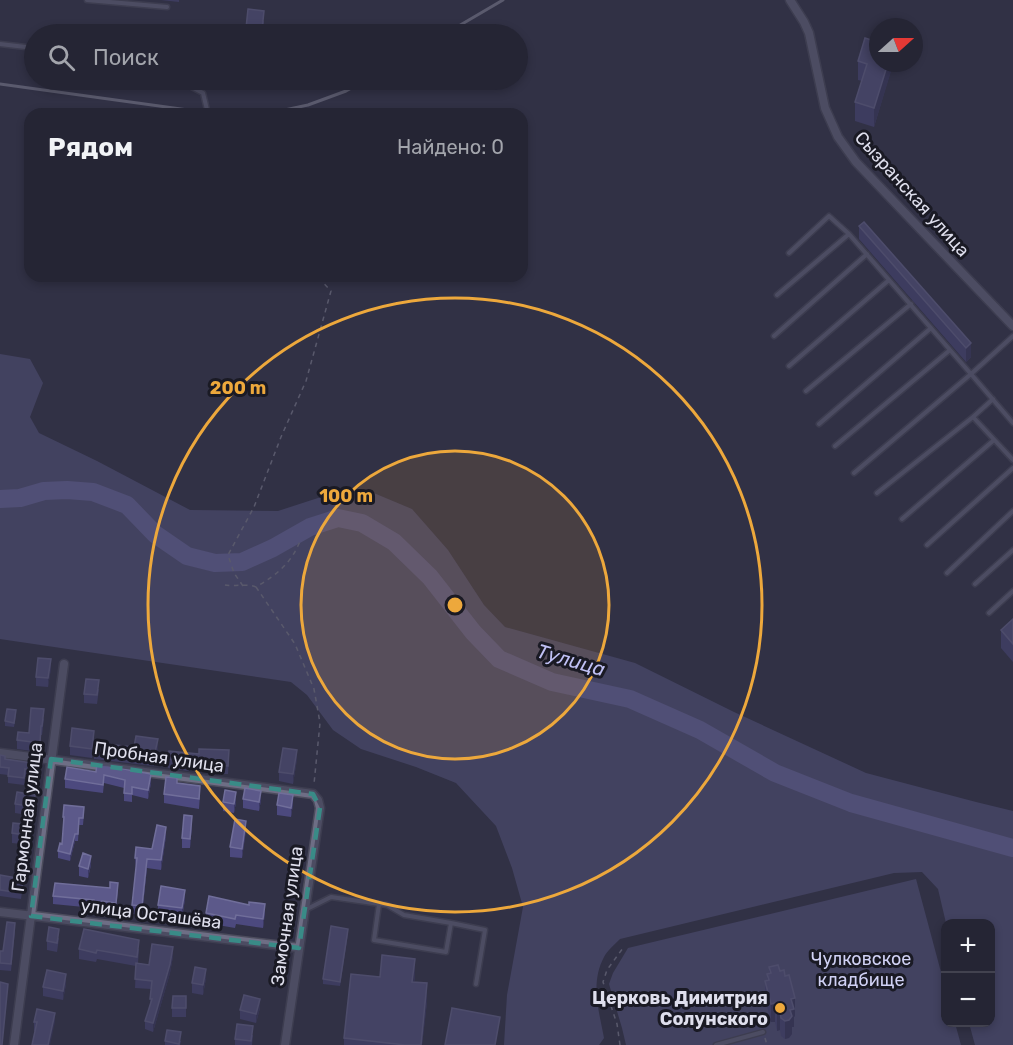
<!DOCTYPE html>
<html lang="ru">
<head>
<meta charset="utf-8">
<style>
  :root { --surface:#252534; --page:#313140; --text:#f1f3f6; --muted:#a3a5ac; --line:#42424f }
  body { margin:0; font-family:Rubik,sans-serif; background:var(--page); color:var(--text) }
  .controls { position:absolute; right:18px; bottom:18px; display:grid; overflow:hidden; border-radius:12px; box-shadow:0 3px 9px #0003 }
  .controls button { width:54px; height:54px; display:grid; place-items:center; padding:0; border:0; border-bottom:2px solid var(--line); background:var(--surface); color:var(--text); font:30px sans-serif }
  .compass { position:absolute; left:869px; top:18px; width:54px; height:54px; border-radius:50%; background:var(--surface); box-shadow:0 3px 9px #0003; rotate:69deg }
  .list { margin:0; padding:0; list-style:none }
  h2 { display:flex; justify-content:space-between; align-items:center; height:78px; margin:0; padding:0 24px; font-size:26px }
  h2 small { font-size:20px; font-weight:400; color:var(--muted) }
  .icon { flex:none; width:33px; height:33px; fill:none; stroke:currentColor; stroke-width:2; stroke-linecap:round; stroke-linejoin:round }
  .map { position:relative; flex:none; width:1013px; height:1045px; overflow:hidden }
  .search { position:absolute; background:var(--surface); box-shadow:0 3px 9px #0003; left:24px; top:24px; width:504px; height:66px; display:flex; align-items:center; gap:15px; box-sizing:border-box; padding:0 21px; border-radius:33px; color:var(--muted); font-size:22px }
  .panel { position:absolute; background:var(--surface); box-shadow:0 3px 9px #0003; left:24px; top:108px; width:504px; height:174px; border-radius:18px }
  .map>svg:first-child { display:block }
</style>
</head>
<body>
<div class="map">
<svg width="1013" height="1045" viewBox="0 0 1013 1045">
  <rect width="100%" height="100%" fill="#313146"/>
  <!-- green -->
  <path fill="#585781" d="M0,354L30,359L43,383L30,417L39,433L97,461L190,510L278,511L318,498L369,491L412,509L448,550L484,605L505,627L635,663L734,712L866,773L976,802L1013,811V1045H975L969,1023L990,1022V924L946,923L938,889L922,872L894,873L620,939C614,945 607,951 604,957C590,983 599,1011 604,1038L599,1045H504L507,995L523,907L512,868L496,826L456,783L416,767L361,749L333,730L307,695L291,682L0,639Z
    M916,879L945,987L946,1022L955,1023L961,1045H626L622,1028L609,984L613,973L628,948Z"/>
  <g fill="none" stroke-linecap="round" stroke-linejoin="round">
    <!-- river -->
    <path stroke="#7674b1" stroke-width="18" d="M0,499L20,498L44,491L67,490L93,492L127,505L155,534L187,556L215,563L242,562L273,548L310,527L338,518L362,523L394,542L430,577L473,632L499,659L552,682L630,699L700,730L775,773L851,803L1013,848"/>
    <!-- lane casing -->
    <g stroke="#4c4c5d" stroke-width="7">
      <path id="lane" d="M87,0L167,7
        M0,44L34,48
        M178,80L203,93L208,114
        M789,253L829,216L849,234
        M777,295L849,234L971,374L854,473
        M774,336L867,254
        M1013,336L971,374L1013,423
        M789,366L889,280
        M806,391L911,304
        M993,399L973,417L1013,460
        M819,424L931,328
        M835,446L950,350
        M877,493L973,417
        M902,519L994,440
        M927,545L1013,468
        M947,573L1013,511
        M975,584L1013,550
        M989,613L1013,591
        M305,910L331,897L387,905L404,915L451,923L446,952L374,940L379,904
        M451,923L485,930L476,984
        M716,1045L763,1032"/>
    </g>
    <!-- street casing -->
    <g stroke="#4c4c5d" stroke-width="11">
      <path id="street" d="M790,0L804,22L809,33L825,108L838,137L856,162L1013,326
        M0,753L313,794L318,800L320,808L285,1045
        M0,912L299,948
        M14,1045L64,664"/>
    </g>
    <!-- path -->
    <path stroke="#89899a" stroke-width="1.5" stroke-dasharray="4.5 4.5" stroke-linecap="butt" d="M225,585C234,587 248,583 256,587C276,575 291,564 300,541
      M243,586L234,573L228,555L254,507L281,437L306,381L331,291L317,276
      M256,587L295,644L314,689L320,723L314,784
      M765,1038L767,1045
      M620,1045L617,1024L603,982L607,970L623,948"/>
    <!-- lane -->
    <use href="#lane" stroke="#6e6e85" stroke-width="4"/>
    <!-- street -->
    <use href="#street" stroke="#6e6e85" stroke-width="8"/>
    <!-- rail -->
    <path stroke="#8c8c9e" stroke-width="3" d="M445,34L503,0
      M0,84L217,114
      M266,114L308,105L346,91L366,80"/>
  </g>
  <!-- wall -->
  <path fill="#4c497e" d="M161,0H179V2Z
    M264,21L263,34H246V28Z
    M858,61L893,63L874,127L855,121V102L862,81L858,80Z
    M859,226L971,343V357L966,362L859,239Z
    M1013,619V662L1001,648V630Z
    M51,668L48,687L36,686V677Z
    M99,689L97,704L84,703V694Z
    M16,715L14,727L5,726V721Z
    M44,718L42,735H41L40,752L17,749V740L29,733Z
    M94,740L92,758L70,755V746Z
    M158,748L154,766L94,759V750Z
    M0,755L5,759L41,765L38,779L25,777L24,785L8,783V775L0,774Z
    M229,758L228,774H215V772L189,770V771L168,768V759Z
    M297,759L293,784L279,781V772Z
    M96,772L151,783L148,799L132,795V802L124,801V788L104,783L103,793L65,788V779Z
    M177,783L200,795L199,809L164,803V794Z
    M243,799L261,800L259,811L243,808Z
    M223,802H236L234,813L223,811Z
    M15,804H35L34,816L15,813Z
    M293,804L291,817L277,815V805Z
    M84,814L83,825H79L78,841H75L70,861L58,858V851L62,844L64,824H63V817Z
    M192,825L190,848H182V838Z
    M246,830L242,858L230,857V847Z
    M12,833L33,835L31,845L12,843Z
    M166,836L161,870L147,868L142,915L132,914L136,867L135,858L152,849Z
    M91,865L88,878L79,876V866Z
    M0,875L23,885L21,899L0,896Z
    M118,890L116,910L102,909V910L94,909V908L53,904V896Z
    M185,899L182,918L158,914V905Z
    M206,913H265L263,928L236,924L235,928L206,923Z
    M15,931L11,971L0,970V951H3Z
    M348,933L340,986L323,984V979Z
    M59,938L57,952L47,950V941Z
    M79,949H139L138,963L149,965L173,956L170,973L153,1032L145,1029V1021L150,1005L151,989L135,988L136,966L97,959L96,962L79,959Z
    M769,967L795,1016L794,1017V1027H792V1034L789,1038L785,1039L781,1036L780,1030L777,1031L775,1022H771L765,999V981L767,980V974L769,973Z
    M380,977H415L414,982L427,1002L422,1045H344V1038Z
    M206,978L203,995L192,993V983Z
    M66,984L63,1000L43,996V987Z
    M186,996V1017H172V1008Z
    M260,1008L256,1023L240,1019V1010Z
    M34,1022H55L35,1031H34Z
    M253,1035L252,1045H235V1039Z
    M165,1041H181L180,1045H165Z"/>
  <!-- shaded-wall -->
  <path fill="#3b3963" d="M888,63H893V65L874,127V108Z
    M971,343V357L966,362V348Z
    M51,659V668L48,687V678Z
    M94,731V740L92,758V749Z
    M158,739V748L154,766V757Z
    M297,750V759L293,784V774Z
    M41,758V765L38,779V772Z
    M151,774V783L148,799V790Z
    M261,791V800L259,811V802Z
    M236,792V802L234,813V804Z
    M35,795V804L34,816V807Z
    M293,795V804L291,817V808Z
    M192,816V825L190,848V839Z
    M246,821V830L242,858V849Z
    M166,827V836L161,870V860Z
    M75,834V841L70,861V854Z
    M91,856V865L88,878V869Z
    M147,859V868L142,915V906Z
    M185,890V899L182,918V908Z
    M265,904V913L263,928V919Z
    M348,929V933L340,986V982Z
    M173,947V956L170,973L153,1032V1023Z
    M415,959V977L412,1000V982Z
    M206,969V978L203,995V985Z
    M66,974V984L63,1000V991Z
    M427,983V1002L422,1045H421Z
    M795,998V1016L794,1017V1027H792V1034L789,1038L785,1039V1021L791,999Z
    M260,999V1008L256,1023V1014Z
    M775,1003V1022H771V1004Z
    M780,1012V1030L777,1031V1013Z
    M55,1013V1022L50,1045H48Z"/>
  <!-- building -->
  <path fill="#5c598a" stroke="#706e9a" stroke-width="1.5" d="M248,9L264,11L262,30L246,28Z
    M865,38L878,42V63H888L874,108L855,102L867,64L858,61Z
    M864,222L971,343L966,348L859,226Z
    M1013,619V644L1001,630Z
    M38,658L51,659L48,678L36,677Z
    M86,679L99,680L97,695L84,694Z
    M31,708L44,709L42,726H41L40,743L17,740L18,732L29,733Z
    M7,709L16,710L14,723L5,721Z
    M72,728L94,731L92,749L70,746Z
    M136,736L158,739L154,757L94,750L95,743L134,747Z
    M283,748L297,750L293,774L279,772Z
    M199,749L229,750L228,766L215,765L216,763L189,761V763L168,759L169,751L199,754Z
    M0,755L5,756V759L32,763L34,757L41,758L38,772L25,769L24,778L8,776L9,768L0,767Z
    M97,764L151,774L148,790L132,787V794L124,793L125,780L104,775L103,785L65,779L67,767L96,772Z
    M166,777L177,778V783L200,786L199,799L164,794Z
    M245,788L261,791L259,802L243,799Z
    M225,790L236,792L234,804L223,802Z
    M17,792L35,795L34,807L15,804Z
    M279,793L293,795L291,808L277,805Z
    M64,805L84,807L83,818H79L78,834H75L70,854L58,851L60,843L62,844L64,817H63Z
    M184,815L192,816L190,839L182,838Z
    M235,819L246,821L242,849L230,847Z
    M13,823L33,825L31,836L12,833Z
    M157,825L166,827L161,860L147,859L142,906L132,905L137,858H135L136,847L152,849Z
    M83,853L91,856L88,869L79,866Z
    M0,875L23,879L21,893L0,890Z
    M110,882L118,883L116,903L102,901V903L94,902V900L53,896L55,883L110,888Z
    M161,886L185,890L182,908L158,905Z
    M209,896L249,905V902L265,904L263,919L236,915L235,919L206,913Z
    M7,922L15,923L11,964L0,963V951H3Z
    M331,926L348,929L340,982L323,979Z
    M49,927L59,929L57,943L47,941Z
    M84,929L139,940L137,957L97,950L96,953L79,949Z
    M152,944L173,947L170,964L153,1023L145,1021L152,999H150L152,981L135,979L136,963L149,965Z
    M382,955L415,959L412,982L427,983L421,1045H405L344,1038L351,974L380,977Z
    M778,965L780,971L784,970L785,976L789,975L795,998L791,999L794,1009L790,1010L792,1016L789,1020L785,1021L781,1018L780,1012L777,1013L775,1003L771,1004L765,981L769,980L767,974L771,973L769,967Z
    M195,967L206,969L203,985L192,983Z
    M47,970L66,974L63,991L43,987Z
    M0,982L8,984L2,1045H0Z
    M244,995L260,999L256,1014L240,1010Z
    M173,996H186V1008H172Z
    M452,1008L500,1017L495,1045H445Z
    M37,1009L55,1013L48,1045H32L37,1022H34Z
    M237,1024L253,1026L251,1041L235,1039Z
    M167,1030L181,1032L179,1044L165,1041Z"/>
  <!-- marked area -->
  <path d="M0 0H1013V1045H0ZM51,759L313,794L320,808L299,948L31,916Z" fill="#313146" fill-opacity=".55" fill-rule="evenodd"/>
  <path fill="none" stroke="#398b87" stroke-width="4.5" stroke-dasharray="12 8" stroke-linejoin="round" d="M51,759L313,794L320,808L299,948L31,916Z"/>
  <!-- distance rings -->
  <circle cx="455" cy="605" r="154" fill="#eda83c" fill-opacity=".12"/>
  <g fill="none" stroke="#eda83c" stroke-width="3">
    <circle cx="455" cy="605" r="154"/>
    <circle cx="455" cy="605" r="307"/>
  </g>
  <!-- markers -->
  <circle fill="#eda83c" stroke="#1a1a24" stroke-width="2" cx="780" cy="1008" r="6"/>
  <g text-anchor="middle" stroke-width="6" stroke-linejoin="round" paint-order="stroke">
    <!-- street labels -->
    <g font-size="18" fill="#dfdfed" stroke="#1a1a24">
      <text transform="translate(912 194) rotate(48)" y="6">Сызранская улица</text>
      <text transform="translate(159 757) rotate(8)" y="6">Пробная улица</text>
      <text transform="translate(27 817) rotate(-83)" y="6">Гармонная улица</text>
      <text transform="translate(151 914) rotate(7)" y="6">улица Осташёва</text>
      <text transform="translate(287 916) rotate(-82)" y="6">Замочная улица</text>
    </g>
    <!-- park labels -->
    <g font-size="18" fill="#d0d1f4" stroke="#1a1a24">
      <text x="861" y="965">Чулковское<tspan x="861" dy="21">кладбище</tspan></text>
    </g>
    <!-- poi labels -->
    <g font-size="18" font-weight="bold" fill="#dfdfed" stroke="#1a1a24" text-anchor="end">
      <text x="768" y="1004">Церковь Димитрия<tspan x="768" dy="21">Солунского</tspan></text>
    </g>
    <!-- water labels -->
    <g font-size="20" font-style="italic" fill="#c0c1f5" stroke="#1a1a24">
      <text transform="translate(571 660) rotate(16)" y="7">Тулица</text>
    </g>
  </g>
  <circle cx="455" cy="605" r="9" fill="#eda83c" stroke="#1a1a24" stroke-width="3"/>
  <g font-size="18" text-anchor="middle" font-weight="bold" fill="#eda83c" stroke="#1a1a24" stroke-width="6" stroke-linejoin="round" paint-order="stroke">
    <text x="238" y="394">200 m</text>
    <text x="346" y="502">100 m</text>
  </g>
</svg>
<div class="controls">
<button>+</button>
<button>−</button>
</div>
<svg class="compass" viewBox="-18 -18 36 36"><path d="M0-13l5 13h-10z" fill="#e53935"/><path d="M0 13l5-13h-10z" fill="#a3a5ac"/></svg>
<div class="search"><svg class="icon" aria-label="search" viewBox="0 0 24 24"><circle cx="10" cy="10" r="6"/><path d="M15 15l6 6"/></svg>Поиск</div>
<section class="panel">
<h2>Рядом<small>Найдено: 0</small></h2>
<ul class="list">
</ul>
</section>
</div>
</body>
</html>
